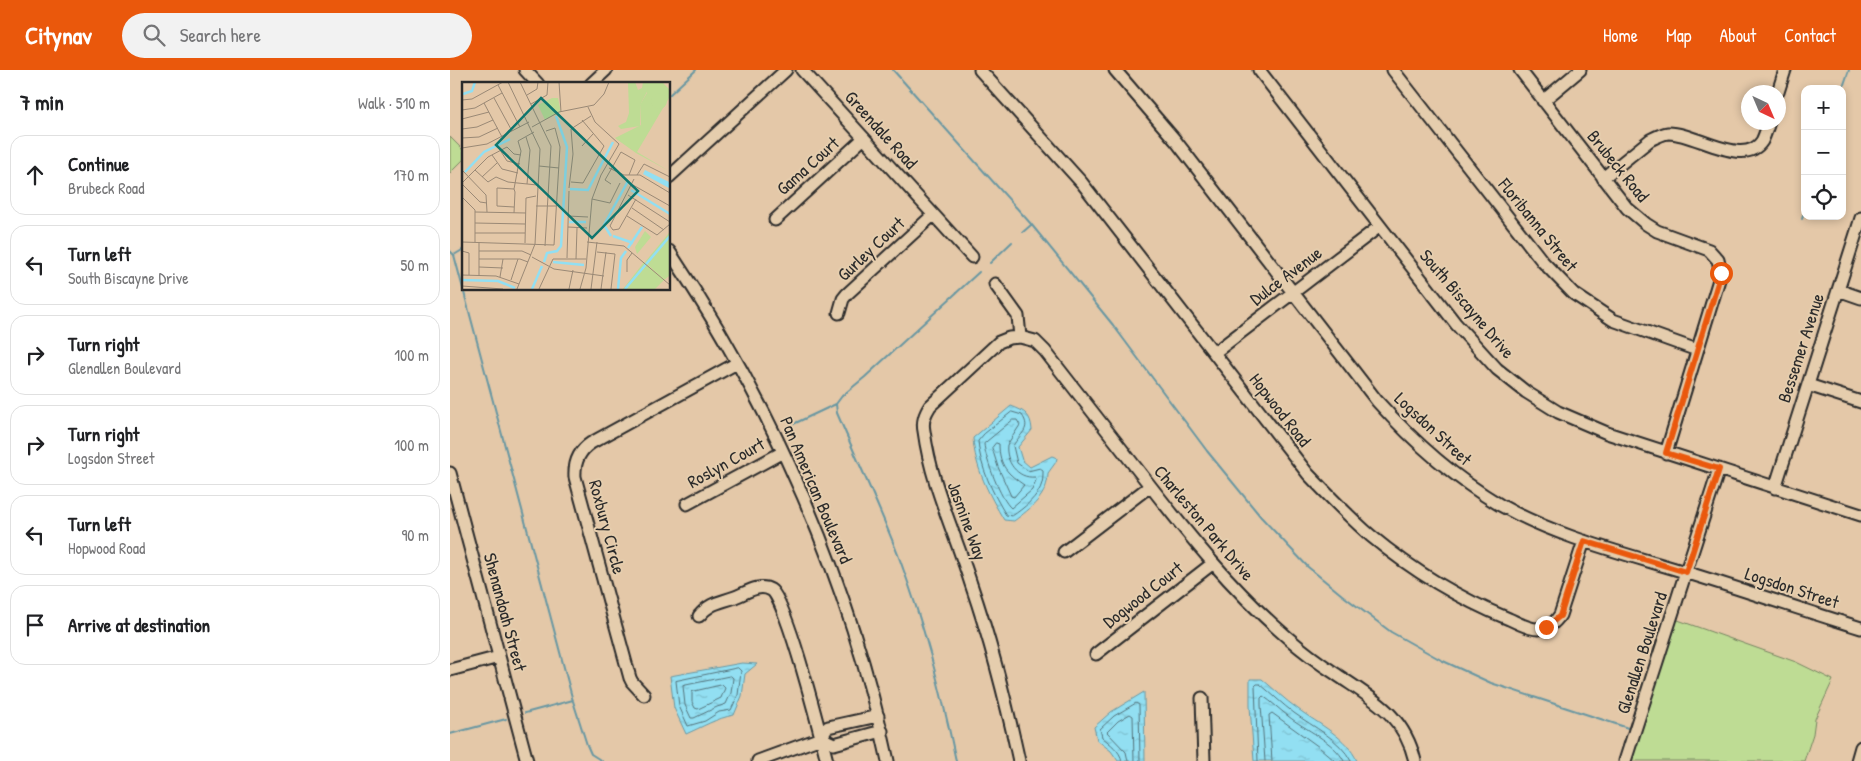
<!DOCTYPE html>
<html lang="en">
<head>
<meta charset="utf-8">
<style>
  :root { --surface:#fff; --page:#f2f2f2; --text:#202124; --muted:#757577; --line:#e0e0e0; --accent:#ea580c }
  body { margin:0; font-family:"Patrick Hand",sans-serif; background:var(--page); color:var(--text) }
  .controls { position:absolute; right:15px; top:15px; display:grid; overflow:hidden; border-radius:10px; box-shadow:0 2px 8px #0003 }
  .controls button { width:45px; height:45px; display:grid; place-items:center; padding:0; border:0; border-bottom:1px solid var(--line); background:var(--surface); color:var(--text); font:25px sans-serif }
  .compass { position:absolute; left:1291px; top:15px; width:45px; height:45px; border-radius:50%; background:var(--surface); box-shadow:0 2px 8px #0003; rotate:136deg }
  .stop { position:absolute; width:15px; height:15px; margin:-11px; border:4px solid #ea580c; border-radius:50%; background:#fff }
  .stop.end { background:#ea580c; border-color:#fff; box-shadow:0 1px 5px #0008 }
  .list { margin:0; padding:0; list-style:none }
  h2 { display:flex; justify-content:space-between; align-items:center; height:65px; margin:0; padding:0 20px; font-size:21px }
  h2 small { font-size:16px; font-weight:400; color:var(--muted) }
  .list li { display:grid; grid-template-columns:32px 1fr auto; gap:15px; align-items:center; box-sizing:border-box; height:80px; margin:0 10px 10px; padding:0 10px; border:1px solid var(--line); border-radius:15px }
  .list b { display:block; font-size:19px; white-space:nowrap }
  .list p { margin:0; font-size:16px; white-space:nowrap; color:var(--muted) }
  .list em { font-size:16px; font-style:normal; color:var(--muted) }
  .icon { flex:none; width:28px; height:28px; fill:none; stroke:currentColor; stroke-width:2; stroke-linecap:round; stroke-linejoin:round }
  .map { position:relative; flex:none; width:1411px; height:691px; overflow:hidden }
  header { display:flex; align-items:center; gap:30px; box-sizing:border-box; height:70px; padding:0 25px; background:var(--accent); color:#fff }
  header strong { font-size:24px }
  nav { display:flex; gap:28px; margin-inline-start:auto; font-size:18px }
  .search { width:350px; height:45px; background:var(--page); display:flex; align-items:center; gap:12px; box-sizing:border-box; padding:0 18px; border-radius:28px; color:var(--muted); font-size:19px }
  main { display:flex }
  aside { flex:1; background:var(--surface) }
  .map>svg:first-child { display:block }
</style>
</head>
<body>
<header>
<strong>Citynav</strong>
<div class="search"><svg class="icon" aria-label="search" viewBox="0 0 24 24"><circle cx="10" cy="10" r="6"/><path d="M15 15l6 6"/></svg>Search here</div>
<nav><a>Home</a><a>Map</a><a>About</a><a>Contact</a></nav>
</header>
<main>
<aside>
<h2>7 min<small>Walk · 510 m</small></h2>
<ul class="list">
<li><svg class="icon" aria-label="ahead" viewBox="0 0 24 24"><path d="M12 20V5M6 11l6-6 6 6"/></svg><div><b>Continue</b><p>Brubeck Road</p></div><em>170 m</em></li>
<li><svg class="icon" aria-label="left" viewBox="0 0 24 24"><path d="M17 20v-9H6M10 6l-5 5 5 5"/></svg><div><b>Turn left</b><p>South Biscayne Drive</p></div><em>50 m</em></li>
<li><svg class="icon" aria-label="right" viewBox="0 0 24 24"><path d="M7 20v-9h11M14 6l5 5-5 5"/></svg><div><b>Turn right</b><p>Glenallen Boulevard</p></div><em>100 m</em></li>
<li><svg class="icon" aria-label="right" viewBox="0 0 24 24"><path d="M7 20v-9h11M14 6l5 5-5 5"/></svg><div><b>Turn right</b><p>Logsdon Street</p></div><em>100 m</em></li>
<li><svg class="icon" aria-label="left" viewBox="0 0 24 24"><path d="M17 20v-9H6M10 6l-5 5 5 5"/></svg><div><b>Turn left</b><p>Hopwood Road</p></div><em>90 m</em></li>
<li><svg class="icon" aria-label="arrive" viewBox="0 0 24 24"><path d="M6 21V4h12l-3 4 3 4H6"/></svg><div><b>Arrive at destination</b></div></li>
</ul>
</aside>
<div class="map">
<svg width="1411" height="691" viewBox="0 0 1411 691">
  <defs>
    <pattern id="water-ripples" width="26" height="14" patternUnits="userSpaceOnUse" patternTransform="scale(1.25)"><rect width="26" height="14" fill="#92dff2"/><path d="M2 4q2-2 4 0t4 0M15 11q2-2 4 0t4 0" fill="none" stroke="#7ec0d0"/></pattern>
  </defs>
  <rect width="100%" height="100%" fill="#e4c8a8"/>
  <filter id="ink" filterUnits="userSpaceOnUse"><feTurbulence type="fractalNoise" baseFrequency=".02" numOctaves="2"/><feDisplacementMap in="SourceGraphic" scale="10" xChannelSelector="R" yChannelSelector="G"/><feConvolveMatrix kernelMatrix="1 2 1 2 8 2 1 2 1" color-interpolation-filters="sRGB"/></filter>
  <g filter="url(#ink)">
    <!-- park -->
    <path fill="#bedc94" stroke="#748460" d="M0,67L14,81V89L0,103Z
      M1225,549L1346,592L1383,610L1365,649L1363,664L1354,691H1179Z"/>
    <!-- water -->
    <path fill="url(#water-ripples)" stroke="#6997a2" d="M561,336C575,341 581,345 582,360L568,377L572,390L580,397L602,386L607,388L606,392L598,403C598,426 581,438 564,451L554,450C539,425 525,398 523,368Z
      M292,593L307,594L295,604L292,626L284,645C267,648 252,657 236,664L224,638L220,606Z
      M800,609H812C824,619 835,630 848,639C868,654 897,667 907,691H804L800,636Z
      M694,622L695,691H668L661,681L647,670L644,657L661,642Z"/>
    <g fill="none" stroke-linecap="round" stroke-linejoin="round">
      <!-- shore -->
      <path stroke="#54737b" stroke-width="1" d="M562,342L572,345C582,360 570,363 563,376L567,393L578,401L590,398L593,400C593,404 593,409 592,413C589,426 573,439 562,446L556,445C543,424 530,397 528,371L534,364Z
        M563,350H567L570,355L557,375C555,391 567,409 585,407L586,410L582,420L561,438C551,430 535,388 534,374Z
        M546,373L549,374C549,396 558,404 574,415L564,427L561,426L548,397L542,378Z
        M288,598L291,601L288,625L281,640L269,642L255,651L238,656L229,636L226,611Z
        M281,606L283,608L281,623L276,634L267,637L244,648H241L235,635L233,616Z
        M272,615L275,618L271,628L248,639L245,638L242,632V622Z
        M672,691C670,680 660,674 652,667L650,659L664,646L686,633L689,635L690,691
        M678,691L676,682L657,662L668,651L680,644L683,646L684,691
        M808,691L805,616L807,614H810C822,624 832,634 844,643C863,657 890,669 901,691
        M815,691L811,635V628L813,626C822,632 830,640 838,646C854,659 885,672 894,691
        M822,691L819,645L822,643L869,677L885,691"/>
      <!-- stream -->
      <path stroke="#6997a2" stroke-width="2" d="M443,0L581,154L663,255L757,381L811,447L858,497L892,525L941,562L991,590L1041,613L1178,658
        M1392,20L1399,0
        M219,25L246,0
        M1352,149L1355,139
        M573,162L581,155
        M0,181L4,185L123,631L137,675L141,684L152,691
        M4,185L14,179
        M540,193L562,172
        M337,357L386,334
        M75,643L123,630
        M0,664L56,649
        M506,691C492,623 474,555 450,490C431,440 408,392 387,343L386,334L392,326L415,307L529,202"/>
      <!-- minor casing -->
      <g stroke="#2b2b2b" stroke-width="15">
        <path id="minor" d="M75,0L88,14
          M352,0L522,187
          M530,0L632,113L858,404C879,426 899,447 921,466C962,500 1010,529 1059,549C1068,553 1078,559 1088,559C1097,558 1105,553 1110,545L1134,471
          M665,0L725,70L927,331C963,371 1003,407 1050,435C1107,467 1173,483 1235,502C1294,520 1352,540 1411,558
          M809,0L1006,254L1047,299L1076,322L1108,342L1157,363L1411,445
          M943,0L1093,192L1124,224L1163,250L1247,280
          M1070,0L1177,138L1196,154L1207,161L1259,180L1268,190L1271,203L1216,383
          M141,14L156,0
          M1328,22L1335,0
          M1093,31L1130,0
          M219,107L336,0
          M1153,108L1200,70C1206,67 1211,64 1218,63C1244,62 1294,99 1312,71C1315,65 1317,58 1319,52
          M325,150L414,68
          M219,181C323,336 399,509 438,691
          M545,214L568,246L570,267L585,271L595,281C627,322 659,363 691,404C736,462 781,519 837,567C853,581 869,593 886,604C922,629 954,644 965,691
          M1388,220L1411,228
          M389,243L393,229L397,224L483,145
          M764,283L930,156
          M1358,315L1411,332
          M0,403L77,691
          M1325,418L1411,148
          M237,434L333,382
          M614,482L700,416
          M249,546C261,532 269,533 285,527C296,523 309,513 321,520C336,528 371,667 377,691
          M646,584L762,494
          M0,600L49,587
          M194,625L182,612L180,608L125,407C124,392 129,381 141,373L287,293
          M752,628L754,691
          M371,668L384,674L432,661
          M308,691L371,668L378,657L428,646
          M569,691C556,631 541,572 521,514C505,463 481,414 474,361C472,351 475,344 480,336L549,272L559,268L570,267
          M1175,691L1269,399
          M1407,691L1411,677"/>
      </g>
      <!-- minor -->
      <use href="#minor" stroke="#e5cdad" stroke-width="11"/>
    </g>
  </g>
  <g fill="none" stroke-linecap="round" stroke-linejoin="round" filter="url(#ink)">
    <!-- route -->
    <path stroke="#ea580c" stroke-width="6" d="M1096,557L1110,546L1134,471L1236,502L1269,399L1216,383L1271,203"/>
  </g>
  <g text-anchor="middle" stroke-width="4" stroke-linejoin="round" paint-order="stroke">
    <!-- street labels -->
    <g font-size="18" fill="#2b2b2b" stroke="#e5cdad">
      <text transform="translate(431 60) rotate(48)" y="6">Greendale Road</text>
      <text transform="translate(358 96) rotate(-42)" y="6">Gama Court</text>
      <text transform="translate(1168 96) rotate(51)" y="6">Brubeck Road</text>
      <text transform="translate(1088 155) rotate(51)" y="6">Floribanna Street</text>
      <text transform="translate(421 179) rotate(-43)" y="6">Gurley Court</text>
      <text transform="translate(836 206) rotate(-37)" y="6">Dulce Avenue</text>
      <text transform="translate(1017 234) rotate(50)" y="6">South Biscayne Drive</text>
      <text transform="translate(1351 278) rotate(-72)" y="6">Bessemer Avenue</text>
      <text transform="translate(830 340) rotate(52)" y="6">Hopwood Road</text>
      <text transform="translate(983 359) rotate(43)" y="6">Logsdon Street</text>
      <text transform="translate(276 393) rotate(-29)" y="6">Roslyn Court</text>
      <text transform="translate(366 420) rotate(67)" y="6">Pan American Boulevard</text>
      <text transform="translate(517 451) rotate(70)" y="6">Jasmine Way</text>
      <text transform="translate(754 453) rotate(50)" y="6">Charleston Park Drive</text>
      <text transform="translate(157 457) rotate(75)" y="6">Roxbury Circle</text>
      <text transform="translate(1342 518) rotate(18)" y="6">Logsdon Street</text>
      <text transform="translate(693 525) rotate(-38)" y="6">Dogwood Court</text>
      <text transform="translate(55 542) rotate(75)" y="6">Shenandoah Street</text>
      <text transform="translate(1192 583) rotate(-72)" y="6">Glenallen Boulevard</text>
    </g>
  </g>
  <!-- overview -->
  <g transform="translate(12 12)">
    <rect width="208" height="208" fill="#e4c8a8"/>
    <path d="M185,0H200L207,7V16L175,70L207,89L174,71L153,56L179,43V21L185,11ZM183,149L189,155L175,172L173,165Z" fill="#bedc94"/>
    <path d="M166,0H173L176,8L180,6L181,0H185L186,8L179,21L178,44L159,47L156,44L164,40L167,31ZM189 19a8 8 0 1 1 16 0a8 8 0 1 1-16 0ZM207,151V194L202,198L183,180ZM182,180L202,198L193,207H161Z" fill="#bedc94"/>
    <path d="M90,16H96L99,30L83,38L76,23Z" fill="#bedc94"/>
    <path d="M183,88L207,100V106L181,92Z" fill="#92dff2"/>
    <path fill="none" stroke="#92dff2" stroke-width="2.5" d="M1,12L10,9L13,0M3,90L22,70L48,57M108,107L126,108L151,60M169,108L208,132M107,140H124M149,154L142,143L166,99M151,154L171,161M166,166L180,145M82,180L85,171L95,169L99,164L105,65L94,34M91,180L122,183M0,198L36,199L53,206M70,207L80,184M156,207L159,176L164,169M163,207L208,154"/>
    <path fill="none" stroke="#9a8976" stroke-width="1" d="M46,0L78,67L73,162L55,207M58,0L89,64L83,164M97,0L99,30M36,3L58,45M65,13L75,7L76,0M32,16L50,49M0,18L10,17L41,0M22,21L40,55M69,22L85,13L86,0M0,28L13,26L40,11M0,37L27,30M70,45L97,30L132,23L142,12L147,0M0,47L15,45L31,38M64,55L68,68L65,102M0,56L17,55L36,46M120,64L131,52M0,66L25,62L67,40M38,68L45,79L58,82M30,73L40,87L56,91M77,84L97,86M147,86L162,93H178L208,111M0,88L24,113L25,130M13,88L26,100L34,95L46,100L75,103M175,93L182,82L208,95M20,95L35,81M109,100L121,101L142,64L120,38M0,101L26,75L45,65L52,72L59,73M0,102L18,120L25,121M149,102L143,98L159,70L173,78L167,93M171,103L208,124M107,106L111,72L109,47L129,34M52,107L59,69L56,59L72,50M166,113L208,140M0,115L13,128V160M130,117L148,121L158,101M74,124H94M170,126L202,148M13,130L64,131M52,131L53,110L52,107L35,106V124L52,125M106,134L126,135M165,134L195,153L208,142M13,141L63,142M106,145L125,146M151,148L148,144L172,97M151,148L157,147L174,117M13,151H63M0,160L92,163L98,65L93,46L84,49M125,160L162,164L208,203M63,161L64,116L74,114M0,169L7,171V193M17,169H60L69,173M135,170L153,172L149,207M70,175L92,187L142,194M105,176L107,109M17,177H58L66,180M114,177L115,146M17,185L41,186M165,190V178L170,171M0,193L34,194L57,202M17,193V160M38,195L41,177M49,198L56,177M0,204L41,207M77,207L91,177H124M107,207L111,188M118,207L124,186L130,117L139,93L157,62L133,40L126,25M129,207L135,160M139,207L144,170"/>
    <path fill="#0f766e" fill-opacity="0.15" stroke="#0f766e" stroke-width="2.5" d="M79,16L176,109L130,156L34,63Z"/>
    <rect width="208" height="208" fill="none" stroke="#2b2b2b" stroke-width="2.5"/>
  </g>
</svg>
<div class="controls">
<button>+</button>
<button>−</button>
<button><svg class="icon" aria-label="locate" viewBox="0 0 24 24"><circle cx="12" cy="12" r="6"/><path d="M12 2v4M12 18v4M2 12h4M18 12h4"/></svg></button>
</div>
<svg class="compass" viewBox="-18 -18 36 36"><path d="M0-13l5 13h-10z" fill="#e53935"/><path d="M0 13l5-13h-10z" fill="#757577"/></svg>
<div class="stop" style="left:1271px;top:203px"></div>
<div class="stop end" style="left:1096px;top:557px"></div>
</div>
</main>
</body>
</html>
